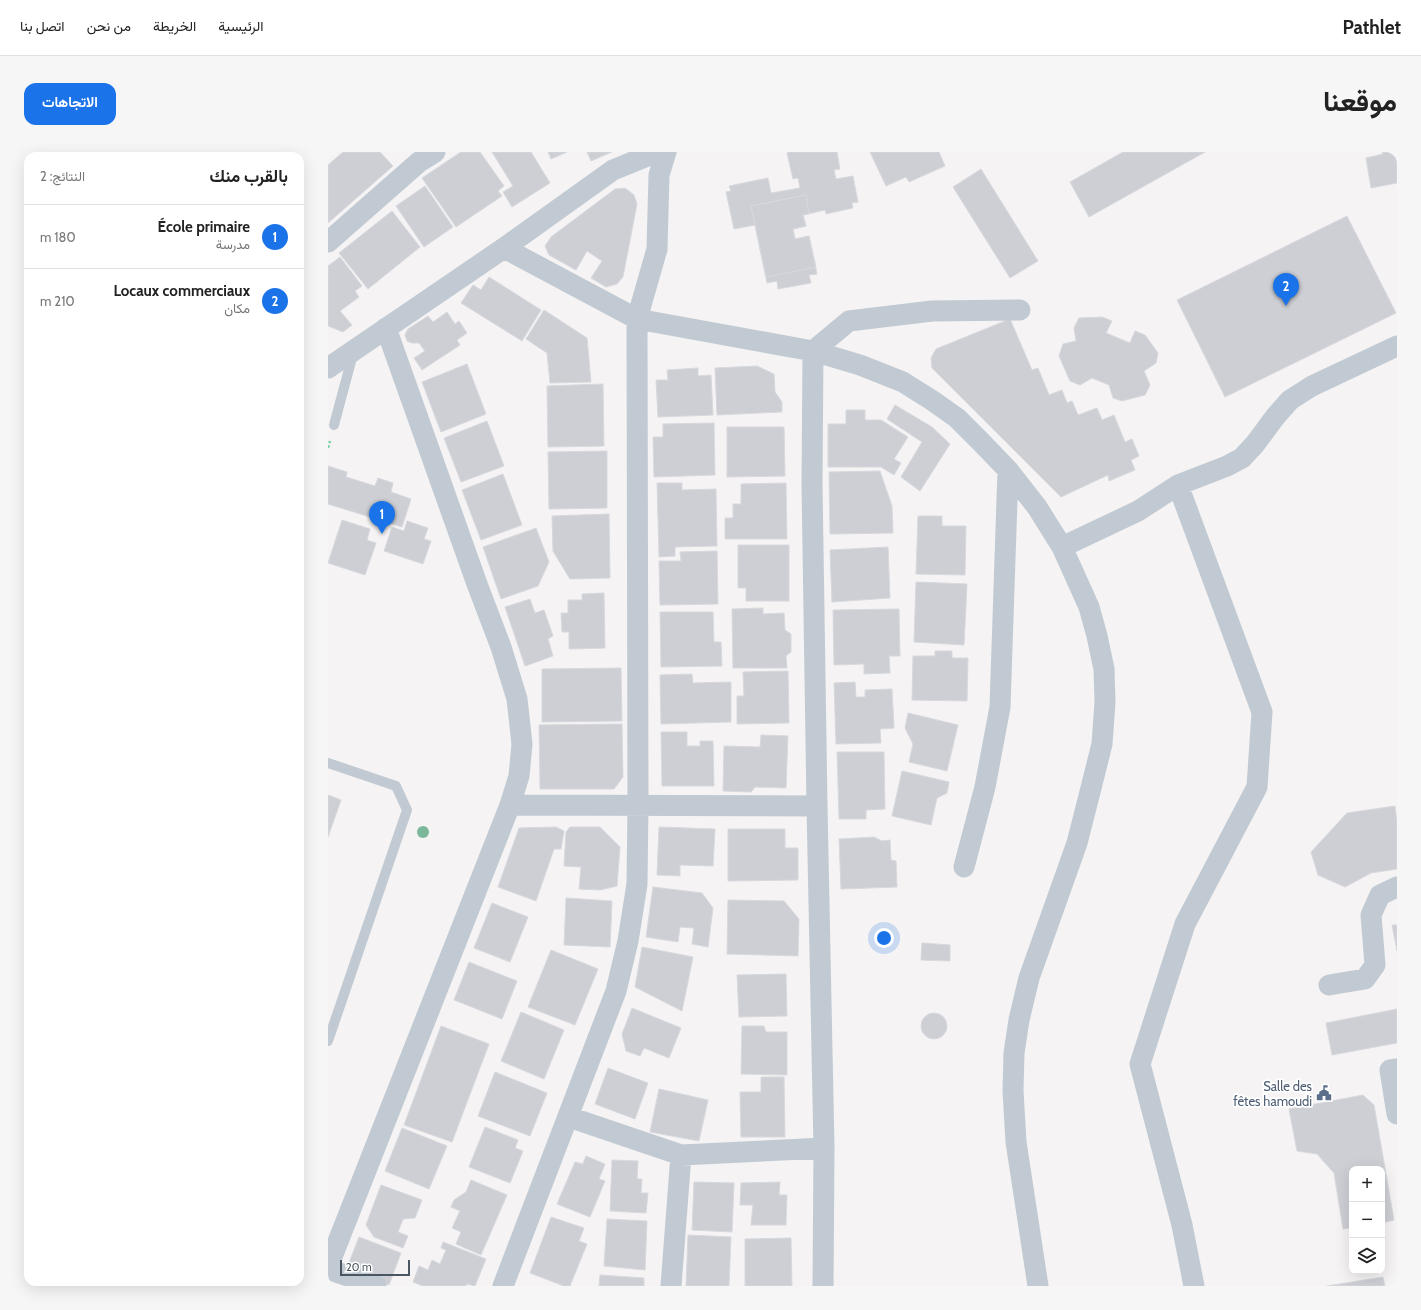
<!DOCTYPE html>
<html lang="ar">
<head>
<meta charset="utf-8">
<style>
  :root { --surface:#fff; --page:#f6f6f6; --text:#222; --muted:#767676; --line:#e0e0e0; --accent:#1a73e8 }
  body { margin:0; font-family:Cabin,Vazirmatn,sans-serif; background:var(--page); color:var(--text); direction:rtl }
  .controls { position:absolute; right:12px; bottom:12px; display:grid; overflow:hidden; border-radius:8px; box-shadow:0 4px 16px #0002 }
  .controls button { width:36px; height:36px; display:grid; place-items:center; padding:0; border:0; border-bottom:1px solid var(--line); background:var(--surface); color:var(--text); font:20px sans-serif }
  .scale { position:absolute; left:12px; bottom:10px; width:70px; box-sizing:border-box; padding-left:4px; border:2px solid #4a5661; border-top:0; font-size:11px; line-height:14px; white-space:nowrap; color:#4a5661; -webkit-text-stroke:3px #fff; paint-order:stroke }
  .you { position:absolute; left:556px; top:786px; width:14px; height:14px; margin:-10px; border:3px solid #fff; border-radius:50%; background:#1a73e8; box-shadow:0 0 0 6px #1a73e833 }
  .badge { display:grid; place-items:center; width:26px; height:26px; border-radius:50%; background:var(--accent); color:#fff; font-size:13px; font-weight:700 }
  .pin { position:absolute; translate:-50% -33px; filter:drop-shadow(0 1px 2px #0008) }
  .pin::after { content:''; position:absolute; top:21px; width:14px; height:12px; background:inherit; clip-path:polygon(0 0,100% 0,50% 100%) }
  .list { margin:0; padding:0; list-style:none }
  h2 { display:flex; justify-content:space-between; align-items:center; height:52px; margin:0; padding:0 16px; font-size:17px }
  h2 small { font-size:13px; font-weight:400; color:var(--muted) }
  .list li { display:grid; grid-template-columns:26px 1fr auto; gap:12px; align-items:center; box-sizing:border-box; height:64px; padding:0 16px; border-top:1px solid var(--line) }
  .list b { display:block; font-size:15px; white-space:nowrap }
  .list p { margin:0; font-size:13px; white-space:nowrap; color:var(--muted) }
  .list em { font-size:13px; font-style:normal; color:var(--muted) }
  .icon { flex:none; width:22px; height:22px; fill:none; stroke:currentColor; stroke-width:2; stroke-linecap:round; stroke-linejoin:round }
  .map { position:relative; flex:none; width:1069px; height:1134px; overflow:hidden; direction:ltr; border-radius:12px }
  header { display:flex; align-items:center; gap:24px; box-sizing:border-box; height:56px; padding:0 20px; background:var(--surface); border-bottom:1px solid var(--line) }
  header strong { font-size:19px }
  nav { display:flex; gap:22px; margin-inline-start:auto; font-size:14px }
  .intro { display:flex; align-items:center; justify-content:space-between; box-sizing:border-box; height:96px; padding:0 24px }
  h1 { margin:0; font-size:28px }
  .button { padding:10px 18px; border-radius:12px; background:var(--accent); color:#fff; font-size:14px; font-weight:700 }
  main { display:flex; gap:24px; padding:0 24px }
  aside { flex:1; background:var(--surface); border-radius:12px; box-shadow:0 4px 16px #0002 }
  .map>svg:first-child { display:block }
</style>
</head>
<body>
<header>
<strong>Pathlet</strong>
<nav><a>الرئيسية</a><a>الخريطة</a><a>من نحن</a><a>اتصل بنا</a></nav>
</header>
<div class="intro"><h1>موقعنا</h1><a class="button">الاتجاهات</a></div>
<main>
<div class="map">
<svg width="1069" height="1134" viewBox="0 0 1069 1134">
  <rect width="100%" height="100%" fill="#f5f3f3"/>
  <!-- building -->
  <path fill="#cdcfd5" stroke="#d7d9de" d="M15,0H52L65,14L0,71V13Z
    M133,0H152L176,34L170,39L174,44L128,75L94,26Z
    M164,0H203L222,31L184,55L175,40L185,34Z
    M220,0H239L223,7Z
    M259,0H284L263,9Z
    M462,0H509L512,17L506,18L508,27L525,24L530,50L524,51L525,56L498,62L497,58L475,63L478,74L465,77L467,87L481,84L489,122L481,123L483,131L450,137L449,129L439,131L427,73L406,77L398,40L403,39L401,34L440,26L443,41L472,36L470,26L465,27L459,1Z
    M542,0H611L617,14L581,30L578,25L558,34Z
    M795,0H877L761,65L742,30Z
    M1054,0H1069V31L1043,36L1038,6L1055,2Z
    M653,17L710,109L682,126L625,35Z
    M97,34L125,75L96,95L68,54Z
    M297,36L306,43L309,52L295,125L289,132L278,135L263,126L274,109L259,99L248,118L221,103L217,94L223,85L287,37Z
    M478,43L481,62L475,63L478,74L465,77L467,87L481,84L488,115L438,125L423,54Z
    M64,59L92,95L40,137L11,101Z
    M1019,64L1068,161L897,245L849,148Z
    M12,105L34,134L27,139L31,145L12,159L24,173L15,180L0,174V114Z
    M161,125L213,158L194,189L133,151L145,133L153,138Z
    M216,158L259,186L263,230L222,231L219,201L198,187Z
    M119,160L127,172L131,169L139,181L129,188L132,193L94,218L86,206L97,199L91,191H84L79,189L77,183L80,177L100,164L105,170Z
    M774,165L784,169L778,181L802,191L807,179L817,183L830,201L828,211L816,219L822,233L817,243L794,249L785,246L781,233L764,226L752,233L742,229L731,204L735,192L748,189L746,176L751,166Z
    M682,167L704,218L710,216L721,243L734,238L739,251L744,249L750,263L769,256L774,268L786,263L797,290L804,287L811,304L803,308L807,318L781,329L780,323L733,345L604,216L603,206L608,197Z
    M139,212L158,262L113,280L94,230Z
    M429,214L446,222L447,240L454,250V260L389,263L387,216Z
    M370,216V224L383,223L385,263L330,265L328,228H340L339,218Z
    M275,232L276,294L220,295L219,234Z
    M567,253L604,275L622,292L592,339L573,325L594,290L559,267Z
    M518,258H537V268H553L580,285L566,307L573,311L566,323L553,315H500V272H518Z
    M159,269L176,314L133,330L116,286Z
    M386,271L387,323L326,325L325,285H335V272Z
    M399,275H456L457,324L399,325Z
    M279,299V356L221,357L220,300Z
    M0,314L19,320L18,325L47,334L50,326L65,331L63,340L83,347L74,375L0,352Z
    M552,319L564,354L565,381L502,382L501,320Z
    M175,322L194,373L153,388L134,338Z
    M329,331H354V338L388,337L389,394L347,395V404L331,405Z
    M458,331L459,387H397V366H405V352H413V332Z
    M281,362L282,426L242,427L225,399L224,364Z
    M590,364H614V374H638L637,423L588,422Z
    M14,368L42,377L39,388L48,391L37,423L0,411Z
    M79,369L100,376L96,387L103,389L95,412L56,399L64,375L76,379Z
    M208,376L221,410L210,434L173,447L155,395Z
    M410,393H461V449H418V436H410Z
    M560,395L562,446L504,450L502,398Z
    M389,399L390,452L332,453L331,409H353L352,400Z
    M588,430L639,432L636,493L586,490Z
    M276,441L277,496L241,497V480H234L233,461H240V448H254V442Z
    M202,447L207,461L216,458L225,484L220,487L225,504L197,514L177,455Z
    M435,456V462L456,461L457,478L463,482V500L458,504L459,516H405L404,457Z
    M571,457L572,504H561L562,521L536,522V512L506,513L505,458Z
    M332,460H385L386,490H393L394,514L333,515Z
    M607,499H624V506H640L639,549L584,548L585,504H607Z
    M293,516L294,569L214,570V517Z
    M460,519L461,571L409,572V544H416L415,520Z
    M364,522L365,531L403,530V570L333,572L332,523Z
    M527,530L528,545H537V538L564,537L566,576L552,577L553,591L508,592L506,531Z
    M580,561L630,573L619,619L581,610L585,592L577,576Z
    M294,572L295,625L286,637H212L211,573Z
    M333,580H359V594H372V589H385L386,634H334Z
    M433,583L460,584L458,636L427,635L423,640L395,639L396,594L432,595Z
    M509,600H556L557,657L538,658V667H511Z
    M574,619L621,630L619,641L609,646L603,673L564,664Z
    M0,643L13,648L0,685Z
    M1067,654L1069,670V717L1043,721L1017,735L990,723L983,700L1019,661Z
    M228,675L236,679L233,697H226L208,749L170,735L191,676Z
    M242,675H272L292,695L289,734L272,738L251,737L253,715L236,714L238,680Z
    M331,675L387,677L385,714L352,713V724L329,723Z
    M400,677H457V696H470V728L400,729Z
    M546,685L554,689L562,688L563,708L568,709L569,735L513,737L511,687Z
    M325,735L374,741L385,756L380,795L364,792L366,776L352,775L350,790L318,785Z
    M238,746L284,749L282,795L236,793Z
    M400,748L456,749L471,767L470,804L399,802Z
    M164,751L200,765L182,810L146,796Z
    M1064,773H1069V799Z
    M594,791L622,793V809L593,808Z
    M314,795L365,805L354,859L307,835Z
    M223,798L270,817L247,873L200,855Z
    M141,810L189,829L174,867L126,848Z
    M458,822L459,864L411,865L409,823Z
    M304,856L353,876L341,906L316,896L312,904L298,899L294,882Z
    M1069,857V891L1004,903L998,871Z
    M193,860L236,878L216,927L173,909Z
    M593 874a13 13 0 1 1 26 0a13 13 0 1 1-26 0Z
    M113,874L161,892L124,990L76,973Z
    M414,874H436L438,880H459V923L413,922Z
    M280,916L320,931L307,967L267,952Z
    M167,920L219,941L202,984L150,964Z
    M433,925H456L457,985H413L412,940H433Z
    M331,937L380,948L371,989L322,980Z
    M1035,943L1046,953L1066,1068L1054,1071V1017H1024V1076L1015,1077L1006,1021L989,1002L969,999L961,957Z
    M157,975L190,988L187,996L195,999L182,1031L141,1015Z
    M74,976L119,994L101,1037L57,1019Z
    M258,1004L277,1012L271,1027L277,1029L262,1065L229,1052L247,1010L255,1012Z
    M284,1008L310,1009L309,1027H314L313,1041H320L318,1061L282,1059Z
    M143,1028L179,1043L153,1103L128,1092L133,1080L124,1076L132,1059L123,1055L126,1048L138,1040Z
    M366,1030L406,1031L404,1080L364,1078Z
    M452,1030L451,1043H459L458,1073H423L425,1053H412L413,1031Z
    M53,1033L94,1048L87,1066L75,1067L70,1080L80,1084L75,1096L46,1085L38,1073Z
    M223,1065L256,1076L251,1089L259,1092L242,1134H236L202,1121Z
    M279,1067L319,1069L317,1118L276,1114Z
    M360,1083L403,1085L401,1134H358Z
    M31,1085L73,1101L61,1133L19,1116Z
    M463,1086L464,1134H417V1087Z
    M115,1090L158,1107L147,1134L139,1132L138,1134H95L85,1130L91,1114L100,1118L104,1108L112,1112L118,1098L113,1096Z
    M272,1123L316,1126V1134H271Z
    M1055,1125L1057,1134H999Z"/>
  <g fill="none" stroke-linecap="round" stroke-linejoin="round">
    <!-- path -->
    <path stroke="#7ad0a6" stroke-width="2.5" stroke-dasharray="3 2" stroke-linecap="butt" d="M0,296L2,289"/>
    <!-- service -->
    <path stroke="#c1cad2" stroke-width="10" d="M6,273L25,202
      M0,611L68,634L79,658L0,889"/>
    <!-- minor -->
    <path stroke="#c1cad2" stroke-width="21" d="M0,90L91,10L107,0
      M176,96L309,167L485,199L532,213L575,230L605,249L629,266L654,291L680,318L709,355L734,395L761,455L769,484L776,517L777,550L774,592L762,640L749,691L701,826L691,868L686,901L685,939L688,990L710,1134
      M0,216L176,96L285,18L329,0
      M850,333L934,560L929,635L857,772L812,912L854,1073L866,1134
      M734,395L810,359L850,333L899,314L914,306L927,292L947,265L962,248L984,234L1069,194
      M182,653L489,654
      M636,715L657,635L672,555L680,318
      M1001,833L1037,827L1047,813L1043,763L1052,743L1069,735
      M1069,917L1062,918L1069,962
      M241,965L353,1003L496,996
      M0,1115L182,653L191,624L194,592L189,547L173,495L149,432L58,176
      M0,1117L48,1134
      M175,1134L288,839L300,789L309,732L310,653L309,167L329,97L331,23L338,0
      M343,1134L353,1003
      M495,1134L496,996L489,654L484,332L485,199L521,169L604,159L692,158"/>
  </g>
  <!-- trees -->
  <circle fill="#7bb799" cx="95" cy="680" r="6"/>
  <!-- icons -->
  <defs>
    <g id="civic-bare" transform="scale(1.2)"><path d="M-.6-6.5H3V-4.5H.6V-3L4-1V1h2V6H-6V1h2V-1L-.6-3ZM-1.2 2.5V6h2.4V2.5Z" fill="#5c6f8a" stroke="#fff" stroke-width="2.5" paint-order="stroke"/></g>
  </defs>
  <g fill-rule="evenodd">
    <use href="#civic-bare" x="996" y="941"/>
  </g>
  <g text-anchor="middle" stroke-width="3.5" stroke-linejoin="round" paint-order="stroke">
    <!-- service labels -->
    <g font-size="13" fill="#4e5e75" stroke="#fff" text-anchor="end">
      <text x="984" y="939">Salle des<tspan x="984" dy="15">fêtes hamoudi</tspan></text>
    </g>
  </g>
</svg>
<div class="controls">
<button>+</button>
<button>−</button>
<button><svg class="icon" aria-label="layers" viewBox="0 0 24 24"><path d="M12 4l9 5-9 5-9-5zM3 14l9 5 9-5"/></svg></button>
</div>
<div class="scale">20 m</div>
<div class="you"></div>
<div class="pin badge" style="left:54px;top:382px">1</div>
<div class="pin badge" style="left:958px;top:154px">2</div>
</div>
<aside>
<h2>بالقرب منك<small>النتائج: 2</small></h2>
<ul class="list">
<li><span class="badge">1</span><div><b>École primaire</b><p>مدرسة</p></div><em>180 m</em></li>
<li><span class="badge">2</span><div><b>Locaux commerciaux</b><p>مكان</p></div><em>210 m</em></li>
</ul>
</aside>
</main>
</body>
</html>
